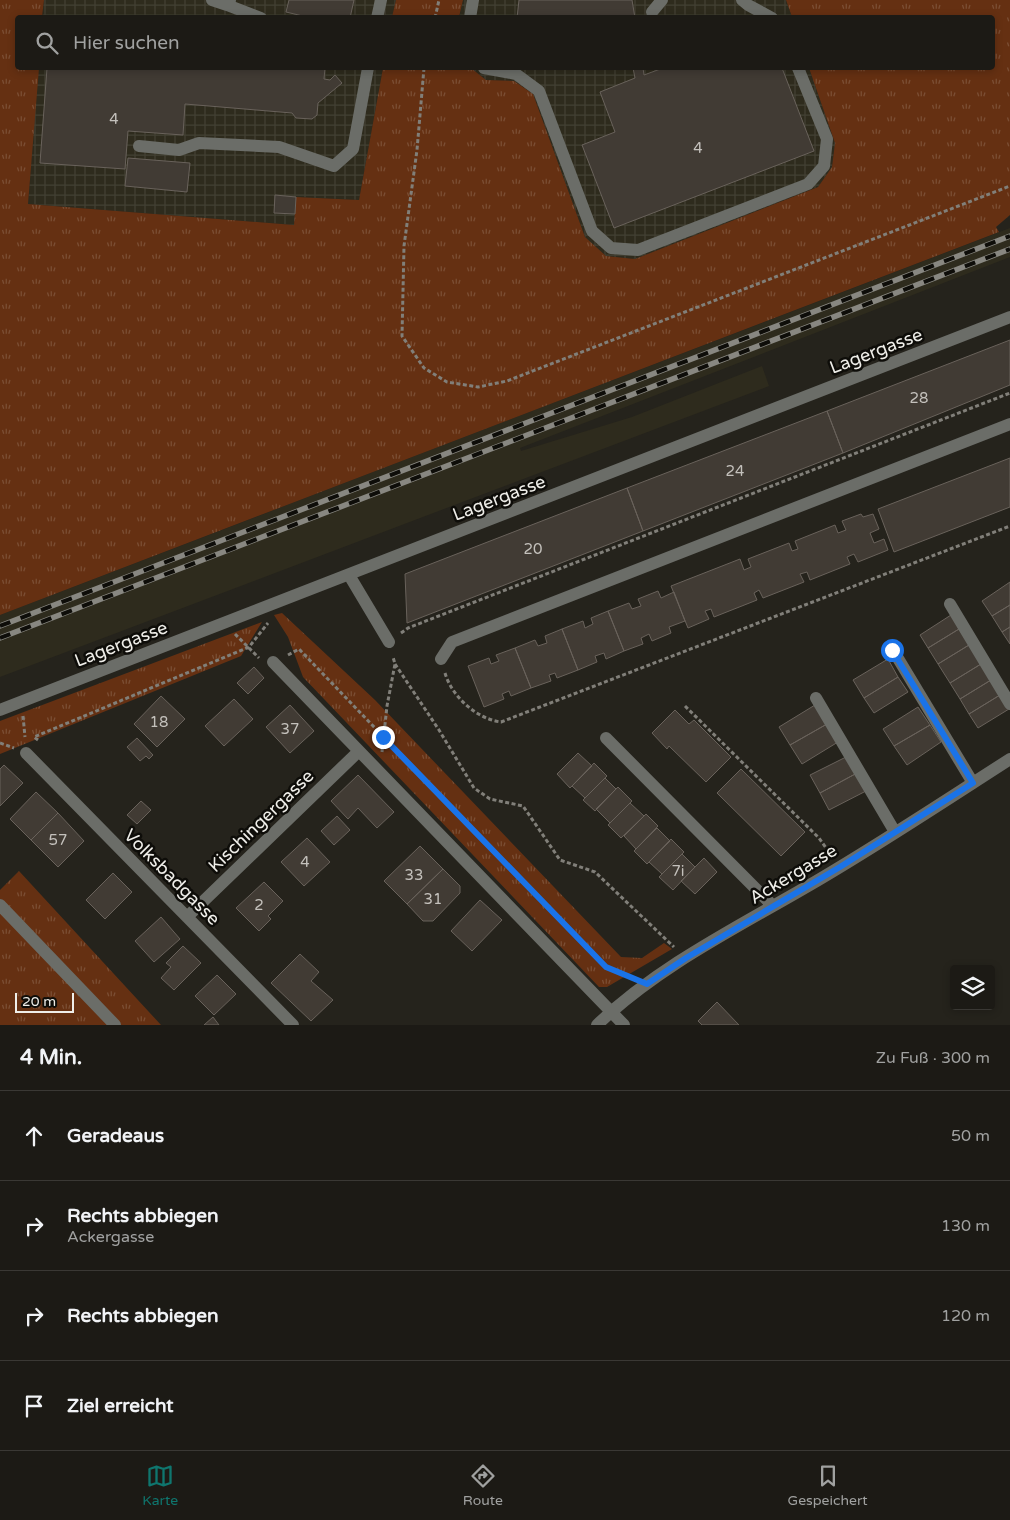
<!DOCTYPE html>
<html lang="de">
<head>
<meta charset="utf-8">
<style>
  :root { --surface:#1c1a15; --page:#25231e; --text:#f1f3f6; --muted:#a0a1a0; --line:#3a3834; --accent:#0f766e }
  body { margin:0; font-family:"Varela Round",sans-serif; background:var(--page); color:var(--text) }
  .controls { position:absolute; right:15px; bottom:15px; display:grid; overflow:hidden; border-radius:5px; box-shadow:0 2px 8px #0003 }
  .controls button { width:45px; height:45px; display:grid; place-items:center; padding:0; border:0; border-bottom:1px solid var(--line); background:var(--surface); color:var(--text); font:25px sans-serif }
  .scale { position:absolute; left:15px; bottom:12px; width:59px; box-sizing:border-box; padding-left:5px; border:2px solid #efeee9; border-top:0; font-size:14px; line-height:18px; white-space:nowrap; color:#efeee9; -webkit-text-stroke:4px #0e0d09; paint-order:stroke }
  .stop { position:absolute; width:15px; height:15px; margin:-11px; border:4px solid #1a73e8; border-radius:50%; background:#fff }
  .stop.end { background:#1a73e8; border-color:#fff; box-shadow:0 1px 5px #0008 }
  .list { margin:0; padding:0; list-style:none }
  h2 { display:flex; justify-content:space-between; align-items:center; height:65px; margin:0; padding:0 20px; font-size:21px }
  h2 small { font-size:16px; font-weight:400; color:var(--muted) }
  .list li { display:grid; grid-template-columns:32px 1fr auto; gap:15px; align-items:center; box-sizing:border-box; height:90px; padding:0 20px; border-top:1px solid var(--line) }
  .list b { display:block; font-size:19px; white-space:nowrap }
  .list p { margin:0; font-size:16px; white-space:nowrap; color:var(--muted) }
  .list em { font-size:16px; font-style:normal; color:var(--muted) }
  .icon { flex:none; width:28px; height:28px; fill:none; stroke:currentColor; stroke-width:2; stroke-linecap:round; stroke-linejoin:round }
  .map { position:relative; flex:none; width:1010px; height:1025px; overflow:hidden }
  .search { position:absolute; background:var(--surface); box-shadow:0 2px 8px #0003; left:15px; right:15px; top:15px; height:55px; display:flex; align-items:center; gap:12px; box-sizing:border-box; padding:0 18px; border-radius:5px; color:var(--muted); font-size:19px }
  .sheet { height:425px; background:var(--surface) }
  nav { display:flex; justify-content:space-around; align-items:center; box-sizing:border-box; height:70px; border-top:1px solid var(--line); background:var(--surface); font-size:14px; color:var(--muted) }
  nav a { display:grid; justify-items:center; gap:2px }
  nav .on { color:var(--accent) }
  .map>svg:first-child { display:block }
</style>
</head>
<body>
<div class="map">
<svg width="1010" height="1025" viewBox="0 0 1010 1025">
  <defs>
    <pattern id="industrial-grid" width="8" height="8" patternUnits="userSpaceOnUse" patternTransform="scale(1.25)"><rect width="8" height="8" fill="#2e2b1d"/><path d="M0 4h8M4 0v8" fill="none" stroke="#424033"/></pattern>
    <pattern id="grass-tufts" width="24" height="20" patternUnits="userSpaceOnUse" patternTransform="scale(1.25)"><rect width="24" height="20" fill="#653012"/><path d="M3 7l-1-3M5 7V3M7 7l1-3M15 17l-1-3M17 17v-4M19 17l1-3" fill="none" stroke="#7b4e34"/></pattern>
  </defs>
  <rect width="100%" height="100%" fill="#25231c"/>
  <!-- built -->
  <path fill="#2e2b1d" d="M1010,228V257L520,448L521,451L632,417L762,366L769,386L0,677V615Z"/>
  <!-- industrial -->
  <path fill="url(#industrial-grid)" d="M44,0H396L392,18H42Z
    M463,0H786L792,17L459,18Z
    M38,68H383L359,200L296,197L294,225L28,204Z
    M471,68H809L835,143L832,167L818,187L635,259L606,256L585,237L533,94L514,81L486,80Z"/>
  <!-- grass -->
  <path fill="url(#grass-tufts)" d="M0,0H44L42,17L18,18V68H39L28,204L294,225L296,197L359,200L383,68H471L486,80L514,81L533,94L585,237L606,256L635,259L818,187L832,167L835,143L809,68H992V18L792,17L786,0H1010V215L996,227L999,232L0,615Z
    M396,0H463L459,17H392Z
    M282,613L375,700L621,957L642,958L664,943L672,949L607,987H599L303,677L288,637L274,615Z
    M262,622L241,656L0,754V721Z
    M19,871L161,1025H0V890Z"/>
  <!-- building -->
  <path fill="#413b34" stroke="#69625b" d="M289,0H354L350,18H311L286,12Z
    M519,0H632L635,18H517Z
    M47,68H325L324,79L330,80L335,75L342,83L318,103L317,115L312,119L296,118L292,113L185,104L183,135L128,131L125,169L40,163Z
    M633,68H643L644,75L663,68H782L814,151L614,228L582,145L615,132L600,92L635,78Z
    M128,158L190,163L187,192L125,186Z
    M275,195L296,197L295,214L274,213Z
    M1010,340V385L843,453L827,411Z
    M827,411L843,453L643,531L627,488Z
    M1010,458V507L894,552L878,509Z
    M627,488L643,531L407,623L405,574Z
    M861,514L863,517L873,514L879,529L870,533L874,543L884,539L888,550L858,562L854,554L847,557L850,564L810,580L807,572L800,574L804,582L763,598L759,590L754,593L757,600L714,617L711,609L705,611L709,619L688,628L671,586L740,559L744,570L751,567L748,559L789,543L792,551L798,549L795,541L835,525L838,533L846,530L842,521Z
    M1010,582V605L992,616L982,601Z
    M658,591L661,598L674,592L685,621L669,627L671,633L652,641L649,634L641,638L643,644L624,651L608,611L629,603L632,609L641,606L638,599Z
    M1010,605V627L1002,632L992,616Z
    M608,611L624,651L606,659L604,653L595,656L597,662L578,670L562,629L583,621L585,628L593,624L591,618Z
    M951,615L959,629L928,648L920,635Z
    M1010,627V644L1002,632Z
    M562,629L578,670L557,678L555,673L549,675L551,681L531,688L515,648L535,640L538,646L547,643L545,636Z
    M959,629L969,645L938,664L928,648Z
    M969,645L981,664L950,683L938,664Z
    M515,648L531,688L511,696L509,691L502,694L504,699L484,707L468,666L489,658L491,664L499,661L496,655Z
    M888,659L898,677L864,698L853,680Z
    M981,664L991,680L960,699L950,683Z
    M254,667L264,678L248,694L237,683Z
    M898,677L908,692L874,713L864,698Z
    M991,680L1000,695L969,714L960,699Z
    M1000,695L1009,709L978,728L969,714Z
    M161,696L185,719L157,747L134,724Z
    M234,699L253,719L224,746L205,726Z
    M290,705L314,731L290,753L266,727Z
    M815,705L827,724L790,745L779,727Z
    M918,707L930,725L894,746L883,729Z
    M675,710L689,724L694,720L731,757L706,782L669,746L667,749L652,733Z
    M827,724L838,742L802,764L790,745Z
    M930,725L941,742L907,765L894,746Z
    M137,738L153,755L149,759L146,756L140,761L127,747Z
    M578,753L592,766L570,788L557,774Z
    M848,756L857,773L820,793L810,775Z
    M594,763L607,776L585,798L572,786Z
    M4,765L23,783L0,806V769Z
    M741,769L805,832L781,856L717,793Z
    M857,773L866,791L829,810L820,793Z
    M358,775L394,812L377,828L358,808L348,819L331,801Z
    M605,778L616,789L595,811L583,800Z
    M618,787L632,801L610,823L596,809Z
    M36,792L58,813L31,840L10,819Z
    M141,801L151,810L137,824L127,815Z
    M630,803L644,816L621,838L608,825Z
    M58,813L84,841L58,867L31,840Z
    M646,814L658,826L636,849L624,836Z
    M337,816L350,830L334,845L321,831Z
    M657,828L670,841L647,864L634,851Z
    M307,838L330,862L304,886L281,862Z
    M671,839L684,852L662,874L649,862Z
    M420,846L443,869L407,904L384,881Z
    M682,854L695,867L673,890L659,877Z
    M704,858L717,872L695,894L681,881Z
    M443,869L460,886V893L433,921H423L407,904Z
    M113,873L132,892L105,919L86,900Z
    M264,882L283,901L268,916L271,919L259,931L236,908Z
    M480,900L502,920L472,951L451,931Z
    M161,917L180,939L154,962L135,941Z
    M183,946L201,963L174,990L161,978L171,967L166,963Z
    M300,954L319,972L311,981L333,1000L311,1021L271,983Z
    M217,975L236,994L214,1015L195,996Z
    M717,1002L739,1025H702L698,1021Z
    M213,1017L219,1025H204Z"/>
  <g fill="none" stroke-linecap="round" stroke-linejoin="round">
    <!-- path -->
    <path stroke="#817f79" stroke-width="3" stroke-dasharray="4 2.5" stroke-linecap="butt" d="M435,18L439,0
      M424,68L417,150L404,246L402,336L424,368L447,382L478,387L507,381L1010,186
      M401,633L408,628L1010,393
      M235,634L259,658
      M288,655L299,649L581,942L606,967L631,977
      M395,664L439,730L474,788L490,799L523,806L560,860L595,872L674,947
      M445,673C452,697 477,719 501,722L1010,526
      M685,706L819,838L831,855
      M23,716L25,737
      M38,740L34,737L249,647L268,623
      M0,743L14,748
      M382,752L387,706L395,664L393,657"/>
    <!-- minor -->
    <path stroke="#6b6d68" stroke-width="12" d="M212,0L227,5
      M230,0L227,5L261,18
      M742,0L748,5L772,18
      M652,12L662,0
      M377,18L381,0
      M470,18L473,0
      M484,68L516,74L539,91L592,231L611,248L638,250L808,184L824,166L827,139L798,68
      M139,146L179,150L199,143L279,147L334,166L353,149L368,68
      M349,575L389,642
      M950,604L1010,704
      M893,650L973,783
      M441,659L452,642L1010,424
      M273,662L624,1025
      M816,698L895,832
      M0,710L1010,317
      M606,738L773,906
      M26,753L293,1025
      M0,905L115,1025
      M187,917L359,751
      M597,1025C657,967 736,928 808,886C877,846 943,802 1010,759"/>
    <!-- rail casing -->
    <g stroke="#888781" stroke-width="5.5">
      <path id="rail" d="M0,626L1010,236
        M0,638L1010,249"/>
    </g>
    <!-- rail -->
    <use href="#rail" stroke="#0e0d09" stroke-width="4" stroke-dasharray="11" stroke-linecap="butt"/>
  </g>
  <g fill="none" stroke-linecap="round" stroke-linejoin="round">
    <!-- route -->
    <path stroke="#1a73e8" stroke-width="6" d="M383,737L606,967L647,984L686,958L840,867L973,783L892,650"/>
  </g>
  <g text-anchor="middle" stroke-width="5" stroke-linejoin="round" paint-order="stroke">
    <!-- number labels -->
    <g font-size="15" fill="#c4c1bc">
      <text x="114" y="124">4</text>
      <text x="698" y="153">4</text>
      <text x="919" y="403">28</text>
      <text x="735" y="476">24</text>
      <text x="533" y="554">20</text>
      <text x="159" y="727">18</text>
      <text x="290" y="734">37</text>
      <text x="58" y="845">57</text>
      <text x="305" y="867">4</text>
      <text x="678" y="876">7i</text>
      <text x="414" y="880">33</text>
      <text x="433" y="904">31</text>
      <text x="259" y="910">2</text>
    </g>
    <!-- street labels -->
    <g font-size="18" fill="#efeee9" stroke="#0e0d09">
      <text transform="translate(876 351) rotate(-21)" y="6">Lagergasse</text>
      <text transform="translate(499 498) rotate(-21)" y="6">Lagergasse</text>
      <text transform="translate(121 644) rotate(-21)" y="6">Lagergasse</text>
      <text transform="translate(261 821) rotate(-44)" y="6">Kischingergasse</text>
      <text transform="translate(793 874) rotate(-31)" y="6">Ackergasse</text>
      <text transform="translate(172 877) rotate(45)" y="6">Volksbadgasse</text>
    </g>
  </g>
</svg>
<div class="controls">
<button><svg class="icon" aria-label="layers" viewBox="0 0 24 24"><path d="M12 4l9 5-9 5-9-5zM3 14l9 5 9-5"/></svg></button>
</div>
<div class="scale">20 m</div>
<div class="stop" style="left:892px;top:650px"></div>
<div class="stop end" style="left:383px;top:737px"></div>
<div class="search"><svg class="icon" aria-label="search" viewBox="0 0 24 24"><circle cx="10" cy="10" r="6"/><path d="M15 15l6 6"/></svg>Hier suchen</div>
</div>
<section class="sheet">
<h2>4 Min.<small>Zu Fuß · 300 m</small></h2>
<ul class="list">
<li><svg class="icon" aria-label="ahead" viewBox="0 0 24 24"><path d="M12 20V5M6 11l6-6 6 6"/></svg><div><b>Geradeaus</b></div><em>50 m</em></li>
<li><svg class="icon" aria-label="right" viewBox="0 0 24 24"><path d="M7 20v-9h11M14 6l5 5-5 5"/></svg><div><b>Rechts abbiegen</b><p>Ackergasse</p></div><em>130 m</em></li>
<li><svg class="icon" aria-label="right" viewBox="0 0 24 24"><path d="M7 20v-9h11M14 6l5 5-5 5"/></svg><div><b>Rechts abbiegen</b></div><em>120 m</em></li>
<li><svg class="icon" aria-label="arrive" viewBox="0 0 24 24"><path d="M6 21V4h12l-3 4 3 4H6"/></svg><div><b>Ziel erreicht</b></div></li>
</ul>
</section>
<nav>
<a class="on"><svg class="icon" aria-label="map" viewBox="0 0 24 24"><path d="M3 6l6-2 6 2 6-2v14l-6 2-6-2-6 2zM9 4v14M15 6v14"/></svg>Karte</a>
<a><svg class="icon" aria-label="directions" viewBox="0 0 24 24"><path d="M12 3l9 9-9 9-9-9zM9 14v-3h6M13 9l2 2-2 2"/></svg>Route</a>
<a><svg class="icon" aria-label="saved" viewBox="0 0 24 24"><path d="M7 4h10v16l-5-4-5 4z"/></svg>Gespeichert</a>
</nav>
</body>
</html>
